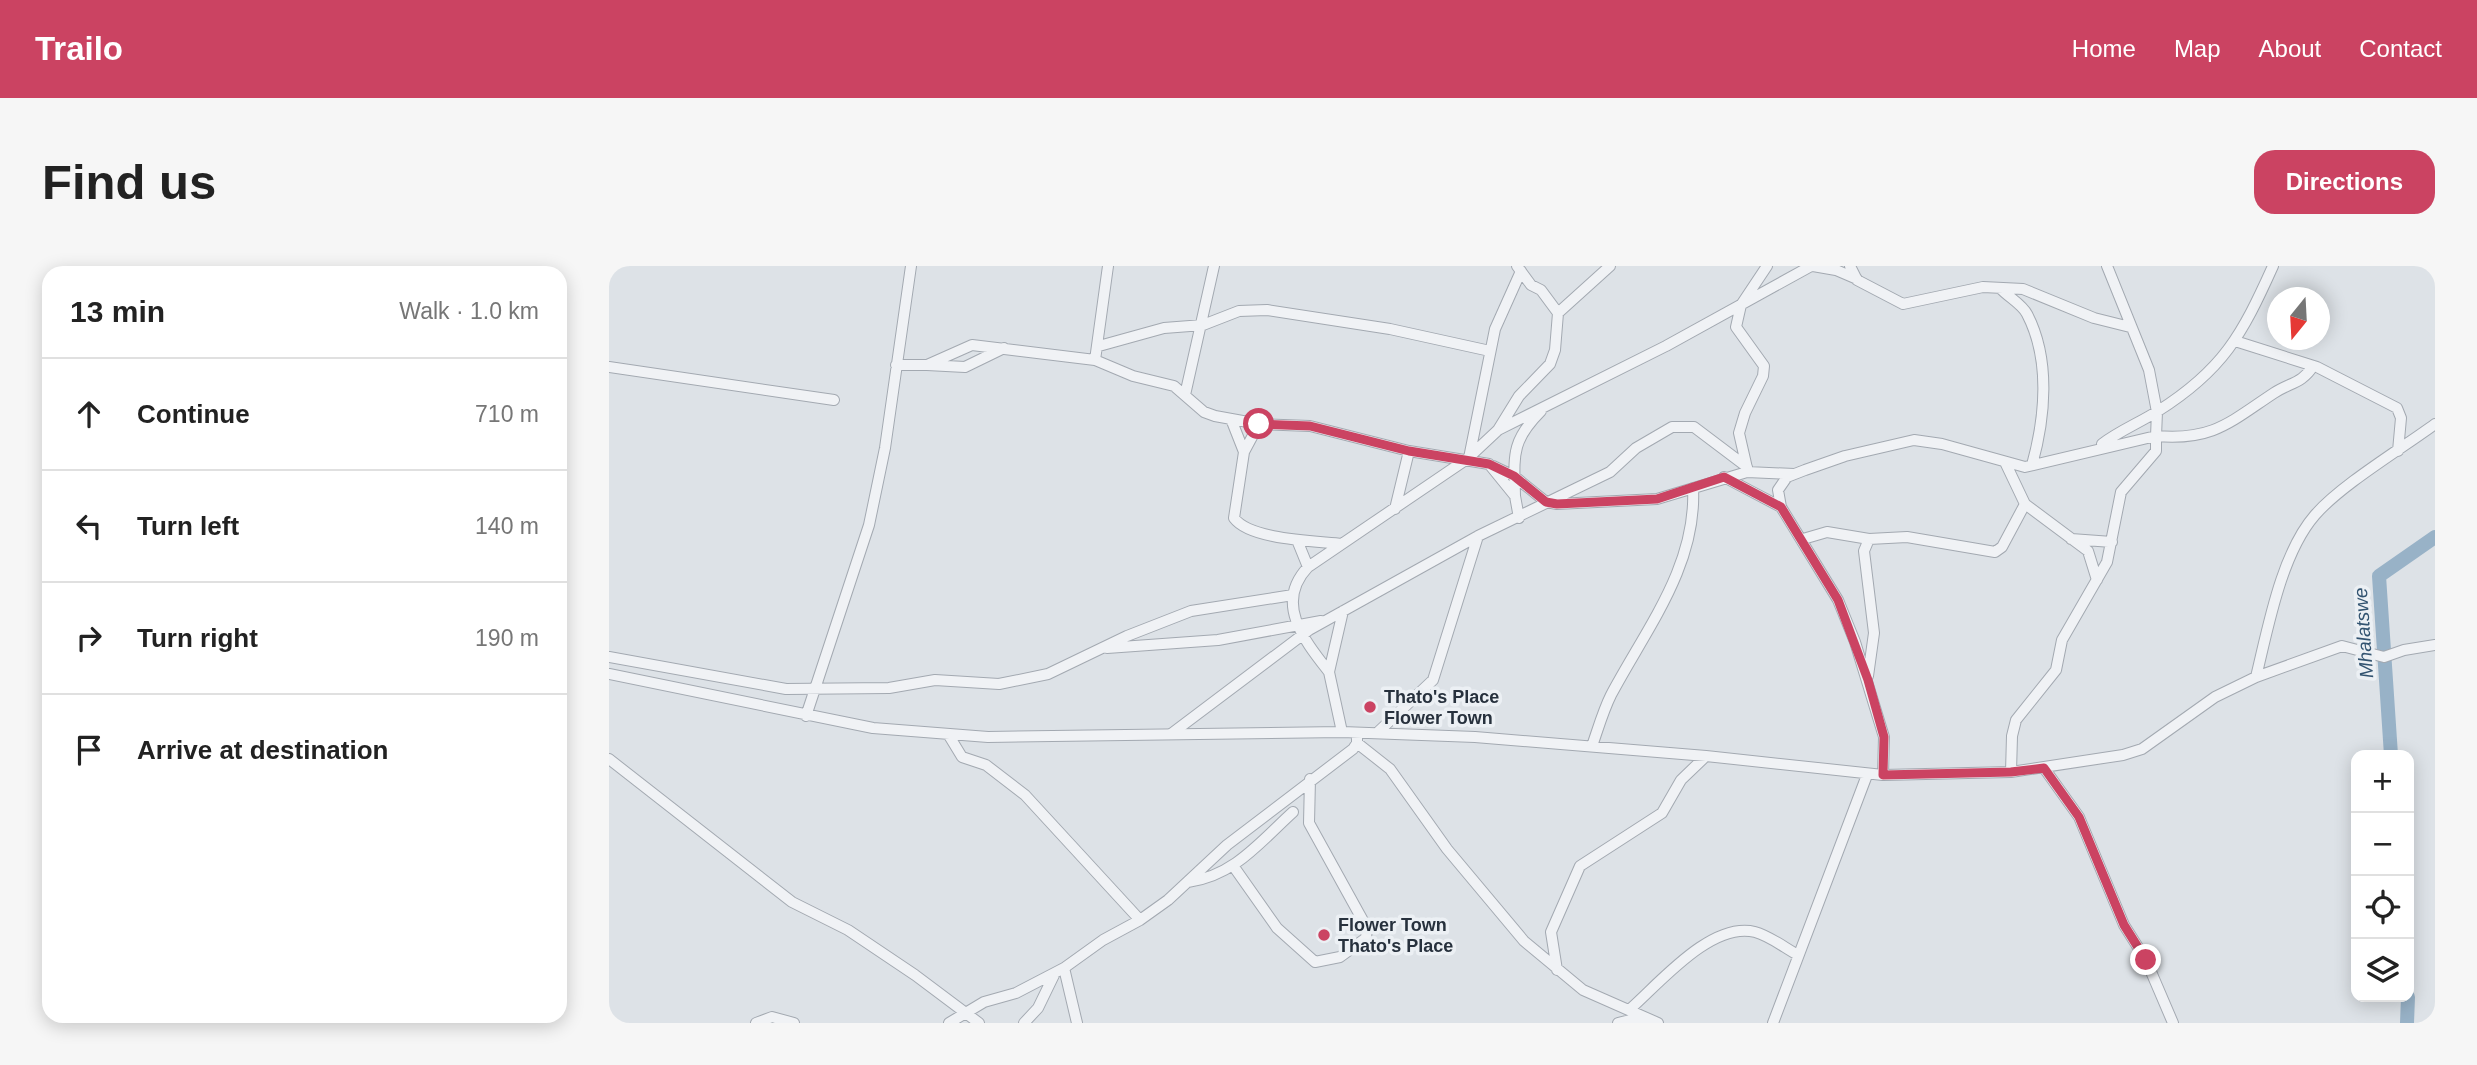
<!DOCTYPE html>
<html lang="en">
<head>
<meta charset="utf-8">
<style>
  :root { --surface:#fff; --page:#f6f6f6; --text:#222; --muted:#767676; --line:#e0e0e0; --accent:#cb4362 }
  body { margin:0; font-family:Helvetica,sans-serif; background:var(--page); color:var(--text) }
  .controls { position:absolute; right:21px; bottom:21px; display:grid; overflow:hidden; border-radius:14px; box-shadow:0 4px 18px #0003 }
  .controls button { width:63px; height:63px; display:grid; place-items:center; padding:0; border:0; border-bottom:2px solid var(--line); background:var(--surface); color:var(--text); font:35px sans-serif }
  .compass { position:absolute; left:1658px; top:21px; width:63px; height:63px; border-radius:50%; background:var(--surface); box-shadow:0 4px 18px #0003; rotate:198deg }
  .stop { position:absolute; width:21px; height:21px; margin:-16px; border:5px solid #cb4362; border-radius:50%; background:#fff }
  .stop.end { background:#cb4362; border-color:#fff; box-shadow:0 2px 7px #0008 }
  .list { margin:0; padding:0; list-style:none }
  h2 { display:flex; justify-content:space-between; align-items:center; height:91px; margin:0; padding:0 28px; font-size:30px }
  h2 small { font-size:23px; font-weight:400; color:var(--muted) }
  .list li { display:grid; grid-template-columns:46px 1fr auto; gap:21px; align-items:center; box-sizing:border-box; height:112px; padding:0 28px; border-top:2px solid var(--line) }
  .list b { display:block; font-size:26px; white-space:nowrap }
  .list em { font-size:23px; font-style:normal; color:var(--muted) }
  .icon { flex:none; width:38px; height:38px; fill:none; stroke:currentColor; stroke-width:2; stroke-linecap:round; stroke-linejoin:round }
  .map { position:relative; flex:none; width:1826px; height:757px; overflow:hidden; border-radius:21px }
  header { display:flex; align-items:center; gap:42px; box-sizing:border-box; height:98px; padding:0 35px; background:var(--accent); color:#fff }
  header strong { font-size:33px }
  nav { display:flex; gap:38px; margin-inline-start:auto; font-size:24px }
  .intro { display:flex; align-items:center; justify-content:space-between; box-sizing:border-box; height:168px; padding:0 42px }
  h1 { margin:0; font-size:49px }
  .button { padding:18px 32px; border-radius:21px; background:var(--accent); color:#fff; font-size:24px; font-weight:700 }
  main { display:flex; gap:42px; padding:0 42px }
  aside { flex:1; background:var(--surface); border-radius:21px; box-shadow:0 4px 18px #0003 }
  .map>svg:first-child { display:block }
</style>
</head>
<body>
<header>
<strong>Trailo</strong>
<nav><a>Home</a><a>Map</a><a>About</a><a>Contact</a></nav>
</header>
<div class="intro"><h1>Find us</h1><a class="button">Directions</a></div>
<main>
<aside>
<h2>13 min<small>Walk · 1.0 km</small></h2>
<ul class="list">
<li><svg class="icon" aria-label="ahead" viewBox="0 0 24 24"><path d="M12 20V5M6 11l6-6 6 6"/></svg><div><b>Continue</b></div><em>710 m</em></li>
<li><svg class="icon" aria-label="left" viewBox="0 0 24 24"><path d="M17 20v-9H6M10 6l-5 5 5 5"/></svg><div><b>Turn left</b></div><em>140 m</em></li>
<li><svg class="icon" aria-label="right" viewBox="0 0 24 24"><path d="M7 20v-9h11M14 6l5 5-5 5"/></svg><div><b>Turn right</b></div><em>190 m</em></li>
<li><svg class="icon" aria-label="arrive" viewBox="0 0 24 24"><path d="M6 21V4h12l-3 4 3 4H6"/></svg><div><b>Arrive at destination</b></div></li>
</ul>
</aside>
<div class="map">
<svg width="1826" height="757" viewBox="0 0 1826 757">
  <rect width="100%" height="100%" fill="#dde2e7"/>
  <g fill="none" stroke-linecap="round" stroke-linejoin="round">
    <!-- river -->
    <path stroke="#98b2c7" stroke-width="14" d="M1782,489L1770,310L1826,271
      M1798,757L1799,731"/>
    <!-- minor casing -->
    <g stroke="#a3a9b1" stroke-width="12">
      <path id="minor" d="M1204,0L1227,4L1248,13
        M1241,0L1248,14L1294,38L1374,21L1414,23L1485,52L1521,61
        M1391,22C1399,31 1413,38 1418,48C1442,94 1436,152 1423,199
        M949,47L1001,0
        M1626,75L1708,101L1788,142L1792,152L1789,185
        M490,80L555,62L594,59L630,45L658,44L781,63L881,85
        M486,94L524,110L565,120L595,146L606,150L650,158L701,160L800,185L880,198L906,230L910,252
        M287,99H318L363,79L486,94L499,0
        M318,99L356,101L395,82
        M0,101L225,134
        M576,129L605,0
        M622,153L635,186
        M650,158L635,186L625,252C641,274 707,275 733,278
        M889,164L1057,80L1202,0
        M1493,178C1510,165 1530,157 1549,145C1614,104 1633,69 1664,0
        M860,192L886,63L912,5
        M1396,196L1416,238L1479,285L1488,314
        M884,200L905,210L937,236L948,238L1048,233L1138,206L1185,208
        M1138,202L1130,167L1136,147L1154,110L1155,100L1127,61L1132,39L1158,0
        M1115,211L1172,241
        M906,230C905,189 902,175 932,145
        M786,243L800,185
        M1194,273L1218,266L1260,273L1298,271L1386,286L1393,281L1416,238
        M1462,273L1503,276
        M688,274L699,301
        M498,382L609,374L712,355
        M0,391L177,423L280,422L326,414L390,418L439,408L518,370L582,345L684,329
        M720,406C695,374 665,337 699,301L858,193L889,164L910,130L941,98L946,84L949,47L932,24L922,19L908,0
        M0,408L264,462L379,471L733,466L866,471L1097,490L1274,509L1402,506L1514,489L1533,483L1606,431L1647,411L1733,380L1775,391L1795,384L1826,379
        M1259,410L1265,367L1255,285L1260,273
        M1647,411C1659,362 1672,288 1706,249C1732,219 1792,183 1826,158
        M197,450L260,259L276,182L302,0
        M733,466L720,406L734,345
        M768,467L824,414L869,270
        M339,468L353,491L377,499L416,529L531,654
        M562,468L700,364L869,270L1001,206L1027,182L1063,161H1085L1138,201
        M748,477L781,503L838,583L915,675L974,724L1049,757
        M983,480C989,463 994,445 1002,429C1037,363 1088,300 1084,222
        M0,493L183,636L239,664L306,709L370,757
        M1435,502L1470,551L1515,659L1537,694L1564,757
        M1402,506L1403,470L1407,454L1447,404L1453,374L1498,296L1512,226L1547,185V170C1604,175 1621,156 1665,127C1680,117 1694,117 1704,100
        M1274,509L1275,471L1246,376L1229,334L1172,241L1169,224L1178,211L1196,204L1236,190L1305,174L1333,178L1416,201L1547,170L1548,146L1540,104L1498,0
        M625,601L668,662L706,696L731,691L757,672L758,662L700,557L701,513
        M579,616C625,610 651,576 684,546
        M455,702L468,757
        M948,704L942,666L971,600L1053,547L1072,514L1097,490
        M1020,744C1050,718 1102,655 1146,666C1161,670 1176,682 1189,689
        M147,757L163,751L185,757
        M340,757L375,736L407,727L455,702L494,674L531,654L559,634L618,579L744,483L748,477V467
        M415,757L429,742L446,707
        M1009,757L1021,754L1038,756
        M1164,757L1258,509"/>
    </g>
    <!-- minor -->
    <use href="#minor" stroke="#f0f2f5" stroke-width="10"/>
  </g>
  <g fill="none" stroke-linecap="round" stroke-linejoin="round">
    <!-- route -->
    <path stroke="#cb4362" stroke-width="9" d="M650,158L701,160L800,185L880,198L905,210L937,236L948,238L1048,233L1115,211L1172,241L1229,334L1259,414L1275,471L1274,509L1402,506L1435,502L1470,551L1515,659L1537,694"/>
  </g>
  <!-- markers -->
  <g fill="#cb4362" stroke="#ecf0f4" stroke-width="2.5">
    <circle cx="761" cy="441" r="7"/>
    <circle cx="715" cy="669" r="7"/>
  </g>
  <g text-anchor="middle" stroke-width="7" stroke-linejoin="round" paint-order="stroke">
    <!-- poi labels -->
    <g font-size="18" font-weight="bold" fill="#27313d" stroke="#ecf0f4" text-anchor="start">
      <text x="775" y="437">Thato's Place<tspan x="775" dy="21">Flower Town</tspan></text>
      <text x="729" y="665">Flower Town<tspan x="729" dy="21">Thato's Place</tspan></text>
    </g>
    <!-- water labels -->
    <g font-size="19" font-style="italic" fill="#325370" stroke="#ecf0f4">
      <text transform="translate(1754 367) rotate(-94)" y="7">Mhalatswe</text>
    </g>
  </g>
</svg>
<div class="controls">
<button>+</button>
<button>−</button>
<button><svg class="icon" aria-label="locate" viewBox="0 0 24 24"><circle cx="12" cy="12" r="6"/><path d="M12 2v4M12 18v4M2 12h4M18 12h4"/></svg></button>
<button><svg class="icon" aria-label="layers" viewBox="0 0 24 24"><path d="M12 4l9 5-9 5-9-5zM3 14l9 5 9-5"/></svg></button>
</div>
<svg class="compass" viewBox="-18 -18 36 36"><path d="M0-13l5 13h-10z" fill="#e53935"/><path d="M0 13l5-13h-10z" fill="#767676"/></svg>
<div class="stop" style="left:650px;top:158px"></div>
<div class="stop end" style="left:1537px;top:694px"></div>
</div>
</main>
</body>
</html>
